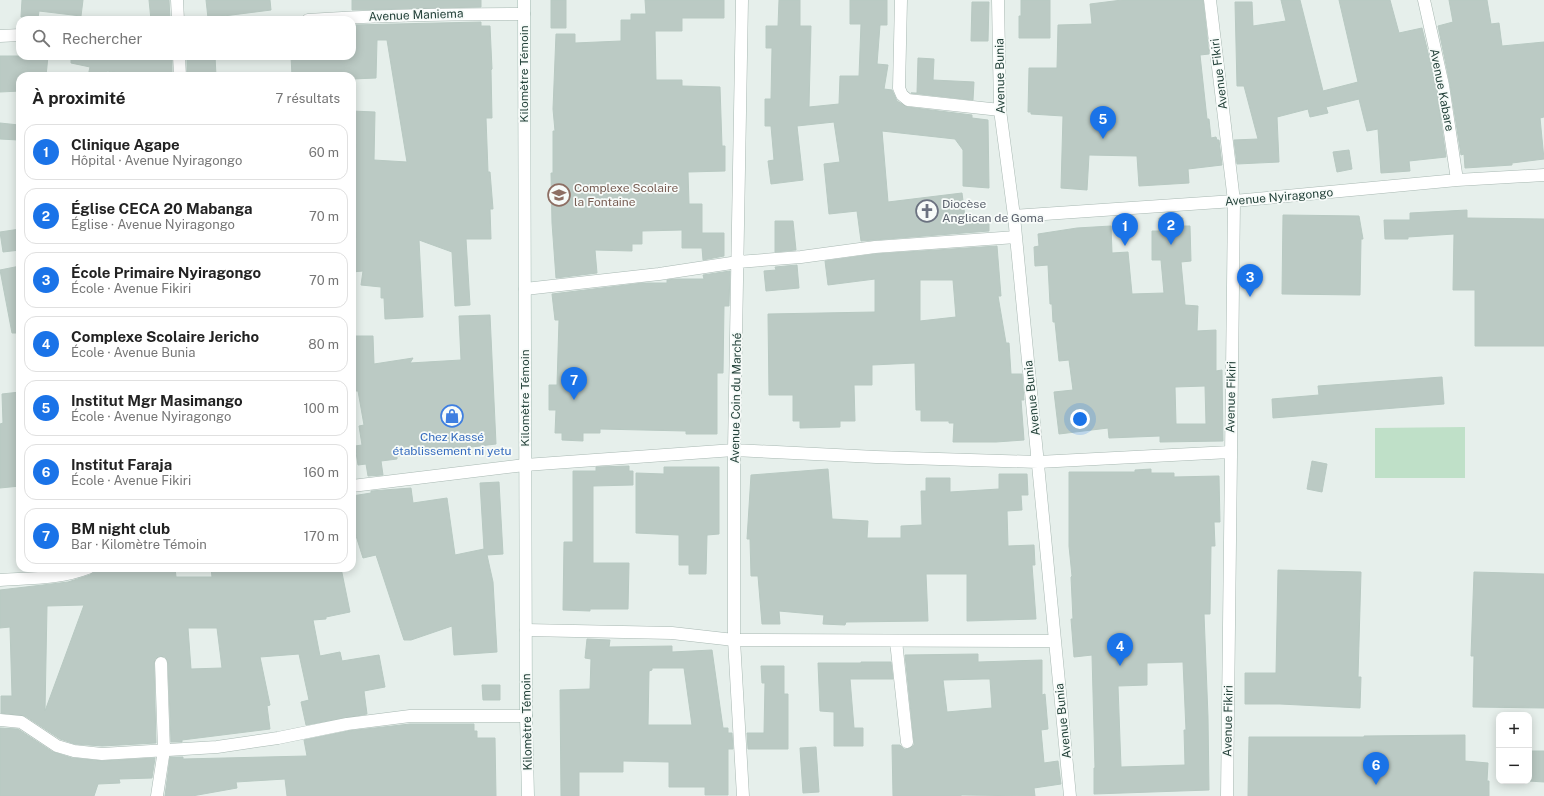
<!DOCTYPE html>
<html lang="fr">
<head>
<meta charset="utf-8">
<style>
  :root { --surface:#fff; --page:#f2f2f2; --text:#222; --muted:#767676; --line:#e0e0e0; --accent:#1a73e8 }
  body { margin:0; font-family:"Public Sans",sans-serif; background:var(--page); color:var(--text) }
  .controls { position:absolute; right:12px; bottom:12px; display:grid; overflow:hidden; border-radius:8px; box-shadow:0 2px 10px #0003 }
  .controls button { width:36px; height:36px; display:grid; place-items:center; padding:0; border:0; border-bottom:1px solid var(--line); background:var(--surface); color:var(--text); font:20px sans-serif }
  .you { position:absolute; left:1080px; top:419px; width:14px; height:14px; margin:-10px; border:3px solid #fff; border-radius:50%; background:#1a73e8; box-shadow:0 0 0 6px #1a73e833 }
  .badge { display:grid; place-items:center; width:26px; height:26px; border-radius:50%; background:var(--accent); color:#fff; font-size:13px; font-weight:700 }
  .pin { position:absolute; translate:-50% -33px; filter:drop-shadow(0 1px 2px #0008) }
  .pin::after { content:''; position:absolute; top:21px; width:14px; height:12px; background:inherit; clip-path:polygon(0 0,100% 0,50% 100%) }
  .list { margin:0; padding:0; list-style:none }
  h2 { display:flex; justify-content:space-between; align-items:center; height:52px; margin:0; padding:0 16px; font-size:17px }
  h2 small { font-size:13px; font-weight:400; color:var(--muted) }
  .list li { display:grid; grid-template-columns:26px 1fr auto; gap:12px; align-items:center; box-sizing:border-box; height:56px; margin:0 8px 8px; padding:0 8px; border:1px solid var(--line); border-radius:12px }
  .list b { display:block; font-size:15px; white-space:nowrap }
  .list p { margin:0; font-size:13px; white-space:nowrap; color:var(--muted) }
  .list em { font-size:13px; font-style:normal; color:var(--muted) }
  .icon { flex:none; width:22px; height:22px; fill:none; stroke:currentColor; stroke-width:2; stroke-linecap:round; stroke-linejoin:round }
  .map { position:relative; flex:none; width:1544px; height:796px; overflow:hidden }
  .search { position:absolute; background:var(--surface); box-shadow:0 2px 10px #0003; left:16px; top:16px; width:340px; height:44px; display:flex; align-items:center; gap:10px; box-sizing:border-box; padding:0 14px; border-radius:12px; color:var(--muted); font-size:15px }
  .panel { position:absolute; background:var(--surface); box-shadow:0 2px 10px #0003; left:16px; top:72px; width:340px; height:500px; border-radius:12px }
  .map>svg:first-child { display:block }
</style>
</head>
<body>
<div class="map">
<svg width="1544" height="796" viewBox="0 0 1544 796">
  <rect width="100%" height="100%" fill="#e6efeb"/>
  <!-- green -->
  <path fill="#bfe0c8" d="M1465,427V478H1375V428Z"/>
  <!-- building -->
  <path fill="#bbcac4" stroke="#b8c9c2" fill-rule="evenodd" d="M22,0H83L81,16L39,11L38,18L21,17Z
    M149,0H169L170,19L151,20Z
    M206,0H270L271,10L208,18Z
    M352,0H481V7L352,10Z
    M551,0H566V28H551Z
    M645,0H724V18H682V31H655L656,80H682V86L720,87L722,146H725V171L688,172L689,204H702V233H724V256L703,260L702,248H682V230L642,231V244H632V251L595,250L597,273L556,278L552,223L551,173H553V131H555L553,109L556,34H575V43L621,41V20H631V14H646Z
    M779,0H800V26H811L809,107L839,104L840,76H859L861,24H850V0H887V25H880L877,64L888,65L884,89L892,90L897,101L907,107L972,115V118L988,120L989,188L963,186V150L955,139L882,131L888,202L962,193L965,217L989,216V231L861,241L857,211L829,214L824,164L840,162L834,122L797,126L803,180L771,184L768,161L774,160L771,126H765V99H771L772,48H766V26H778Z
    M1021,0H1050V38H1019V16H1021Z
    M1122,0H1203L1209,54L1200,55L1207,119H1209L1211,138L1216,137L1217,140H1219L1222,165L1188,169L1189,183L1139,186L1137,156L1089,155L1087,190L1061,188L1063,116L1031,114V112H1028L1029,68H1057L1058,25L1092,24L1090,4Z
    M1281,0H1300L1323,91L1358,82L1339,0H1390L1399,33L1422,28L1436,86L1446,157L1409,161L1410,171L1381,173L1378,129L1367,131L1359,99L1326,107L1328,113L1310,117L1308,109L1277,117L1279,162L1237,164L1234,140L1258,139L1244,86H1237L1235,2H1252L1253,26L1286,21Z
    M1449,0H1487L1491,24L1499,23L1502,46L1544,42V117L1540,118L1544,159L1512,163V165L1465,168L1464,154L1461,155L1450,84L1438,26L1453,22Z
    M972,2H989L988,41H971Z
    M481,22V26H490L492,69L491,70L492,118H486L488,172H490L493,209H490L491,239H466L470,305L455,306L452,252L419,240L423,317L385,319L384,298H381V287L361,285L363,271L352,272V238H356L353,204L352,203V178L356,144H352V111L375,112L374,160L407,162L387,40H377L376,78L352,79V76L307,74V76H292L291,56H354L353,25Z
    M0,56H48L46,76H20V91L0,92Z
    M71,56H172V76H133L107,71L106,76H88L90,67L71,63Z
    M187,56H215L216,76H187Z
    M918,58L934,59L933,80L974,82L973,100L911,93H917Z
    M0,123L19,125L18,140L0,139Z
    M1349,150L1352,169L1337,172L1333,152Z
    M1467,210V218L1544,219V346H1475V290H1453L1454,234L1408,237V239H1385L1384,220H1410V213Z
    M1283,215L1359,216L1363,239H1361L1360,295L1282,294Z
    M1159,218H1183V226H1190L1191,261L1181,262L1185,305L1198,306L1197,331L1216,330V371L1222,370L1223,441L1160,442V436L1109,438L1108,428L1059,434L1054,392L1073,390L1069,360L1059,361L1055,322H1053L1052,304H1050L1048,265L1035,266L1034,247L1039,246L1038,234L1077,228L1111,226L1112,253L1128,252L1132,294L1164,293L1161,260H1152V231H1159ZM1205,386L1206,424H1176L1175,387Z
    M775,221H793L796,250L775,252Z
    M20,229V250L3,252L0,232Z
    M997,246L1001,296H998L1006,343H1009L1011,374H1022L1024,400H1021L1024,440L996,442H953L954,423H949V421H921V410H916L915,363L872,365V385H854L855,421H840V427L800,428V421H793V395H769L768,314L875,312V279L828,285L825,261L876,254ZM920,280H953L956,317L920,321Z
    M797,265L799,288L766,291L764,271L776,270L775,267Z
    M20,266V333H12L0,270Z
    M730,271L729,306H724L723,373H717V434H686V431L600,429V433H583V441L562,440V433H555L556,410H549V385H557L559,320H555L552,294L643,283H667V280L676,279H704L703,275Z
    M490,315L496,444L397,456V459L381,461L383,475L368,476L366,464L358,465L355,446L362,445L359,426L364,425L358,391H352V336H373L374,364L413,358L410,363L461,360L459,316Z
    M1442,377L1444,404L1273,418L1272,399L1319,395L1318,386Z
    M20,392V467H18L20,486L0,488V424L3,423L2,394Z
    M1312,461L1327,464L1322,492L1307,489Z
    M629,466V471H633V485L593,486V563H629L628,609H590V611L563,610L564,542H573V471H596V467Z
    M664,467H719V534L707,535L706,574H689V565H679V535L636,533V473L664,474Z
    M828,469L832,519L868,521L867,538H901V526L922,525L921,491H926V478H950V492L999,489V474H1027L1028,495H1021L1022,510L1007,511L1008,546L1034,545L1035,565H1032L1036,619L967,621V574H926L928,621L846,622L845,625L823,624L824,615L779,611L780,624H762L758,576H751L750,539H747L751,475Z
    M1151,469V473H1174V477L1219,476L1220,522H1214L1215,546H1211L1210,614H1204L1208,717L1209,790L1094,794V768H1095L1092,655L1074,657L1071,619H1073L1071,577L1072,576L1069,546V472H1135V470ZM1183,662L1186,730H1184L1185,765L1121,767L1118,686L1147,685V663Z
    M499,482L503,554L487,555L493,582L497,652L454,655L452,626L411,640H404L376,555L363,558L352,523V496L371,493V491L411,488L413,503L447,498L455,555L484,549L480,483Z
    M116,568H175L176,577H212L211,568H341L350,612L326,617V619L313,620L320,656L340,652L342,661L379,655L385,687L364,691L367,714L306,725L301,702L309,700L299,654L260,657L270,705L267,706L270,729L182,740V742H171L168,663L165,657L160,656L155,659L154,663L156,743L102,746L75,744L60,739L25,716L1,713V696H12L10,627L0,628V590L68,582L90,575L95,571ZM84,605L45,711L47,606ZM188,628H217L222,668L191,669Z
    M1278,570L1361,572L1358,677H1361L1360,708L1280,704H1245V673H1276Z
    M1474,572L1544,574V708L1473,707L1474,656H1471Z
    M587,639L610,640L609,647L672,646V652L712,650L723,728H728V733H732L733,749H728V795H705V787H669V762L623,761V772H579V796H561L560,690L590,689L591,659L585,658ZM652,668H684L692,725H648L649,671L652,670Z
    M978,654V662L1042,660V695L1045,694L1048,729L1041,730L1044,763L1058,761L1061,784L1034,788L1035,796L961,795V796H893L892,745H900L904,749H908L914,745V742L905,655ZM982,679H990L992,708L947,712L943,680Z
    M861,662H891L893,679H850L854,728H863V746H834V712L820,711L818,663H861Z
    M761,666H784V694H788V749H748L747,733H764L765,683H762Z
    M482,685H500V700H483Z
    M410,724H474V731H477V738H495L496,796H287L285,779L236,782L237,788L192,796H165L170,757H183V759L307,756L304,740L348,731Z
    M0,728L18,729L53,752L72,758L102,761L155,758L152,778L119,779L120,783L98,784L94,796H0Z
    M1465,735V761L1488,763L1487,781H1489V796H1248L1249,737H1364V736Z
    M816,747L819,792L803,793L800,748Z
    M1529,751H1544V782L1529,781Z"/>
  <g fill="none" stroke-linecap="round" stroke-linejoin="round">
    <!-- minor casing -->
    <g stroke="#a8b8b2" stroke-width="13">
      <path id="minor" d="M177,0L178,20
        M742,0L734,450V640L743,796
        M901,0L899,88L902,95L908,100L1000,110
        M998,0L1000,110L1014,216L1070,796
        M1210,0L1234,201L1227,796
        M1424,0L1443,85L1457,180
        M308,20C380,15 452,14 524,14
        M0,36L20,35
        M179,56L180,76
        M1014,216L1234,201L1457,180L1544,175
        M525,289L659,274L738,262L801,257L875,247L1016,237
        M352,486L525,465L734,450L876,457L1038,462L1230,452
        M0,580C30,578 60,579 88,568
        M526,630L672,633L734,640L1055,641
        M896,641L907,742
        M0,720L21,722L57,746L74,751L102,754L217,747L278,738L347,724L410,716H526
        M157,796L164,750L161,663"/>
    </g>
    <!-- secondary casing -->
    <g stroke="#a4bbb3" stroke-width="13">
      <path id="secondary" d="M524,0L526,716L528,796"/>
    </g>
    <!-- minor -->
    <use href="#minor" stroke="#fff" stroke-width="12"/>
    <!-- secondary -->
    <use href="#secondary" stroke="#fff" stroke-width="12"/>
  </g>
  <!-- icons -->
  <defs>
    <g id="school-ring" transform="scale(1.15)"><circle r="9.5" fill="#f7fbf9" stroke="#8d6e63" stroke-width="1.5"/><path d="M0-5L7-2L0 1L-7-2ZM-4 1L0 2.5L4 1V4Q0 6-4 4Z" fill="#8d6e63"/></g>
    <g id="church-ring" transform="scale(1.15)"><circle r="9.5" fill="#f7fbf9" stroke="#6b7280" stroke-width="1.5"/><path d="M-1.2-6h2.4v3.5h3.3v2.4h-3.3V6h-2.4V-.1h-3.3v-2.4h3.3Z" fill="#6b7280"/></g>
    <g id="shop-ring" transform="scale(1.15)"><circle r="9.5" fill="#f7fbf9" stroke="#3f7fe0" stroke-width="1.5"/><path d="M-5-2.5h2.3a2.7 3.5 0 0 1 5.4 0H5L5.5 6h-11ZM-1.5-2.5h3a1.5 2.3 0 0 0-3 0Z" fill="#3f7fe0"/></g>
  </defs>
  <g fill-rule="evenodd">
    <use href="#school-ring" x="559" y="195"/>
    <use href="#church-ring" x="927" y="211"/>
    <use href="#shop-ring" x="452" y="416"/>
  </g>
  <g text-anchor="middle" stroke-width="3.5" stroke-linejoin="round" paint-order="stroke">
    <!-- street labels -->
    <g font-size="12" fill="#24423a" stroke="#f7fbf9">
      <text transform="translate(416 15) rotate(-2)" y="4">Avenue Maniema</text>
      <text transform="translate(524 74) rotate(-90)" y="4">Kilomètre Témoin</text>
      <text transform="translate(1219 74) rotate(-97)" y="4">Avenue Fikiri</text>
      <text transform="translate(1000 76) rotate(-91)" y="4">Avenue Bunia</text>
      <text transform="translate(1442 90) rotate(79)" y="4">Avenue Kabare</text>
      <text transform="translate(1279 197) rotate(-5)" y="4">Avenue Nyiragongo</text>
      <text transform="translate(1231 397) rotate(-89)" y="4">Avenue Fikiri</text>
      <text transform="translate(525 398) rotate(-90)" y="4">Kilomètre Témoin</text>
      <text transform="translate(736 398) rotate(-89)" y="4">Avenue Coin du Marché</text>
      <text transform="translate(1032 398) rotate(-96)" y="4">Avenue Bunia</text>
      <text transform="translate(1063 721) rotate(-96)" y="4">Avenue Bunia</text>
      <text transform="translate(1228 721) rotate(-89)" y="4">Avenue Fikiri</text>
      <text transform="translate(527 722) rotate(-91)" y="4">Kilomètre Témoin</text>
    </g>
    <!-- education labels -->
    <g font-size="12" fill="#785e54" stroke="#f7fbf9" text-anchor="start">
      <text x="574" y="192">Complexe Scolaire<tspan x="574" dy="14">la Fontaine</tspan></text>
    </g>
    <!-- worship labels -->
    <g font-size="12" fill="#5b616d" stroke="#f7fbf9" text-anchor="start">
      <text x="942" y="208">Diocèse<tspan x="942" dy="14">Anglican de Goma</tspan></text>
    </g>
    <!-- shop labels -->
    <g font-size="12" fill="#366cbe" stroke="#f7fbf9">
      <text x="452" y="441">Chez Kassé<tspan x="452" dy="14">établissement ni yetu</tspan></text>
    </g>
  </g>
</svg>
<div class="controls">
<button>+</button>
<button>−</button>
</div>
<div class="you"></div>
<div class="pin badge" style="left:1125px;top:246px">1</div>
<div class="pin badge" style="left:1171px;top:245px">2</div>
<div class="pin badge" style="left:1250px;top:297px">3</div>
<div class="pin badge" style="left:1120px;top:666px">4</div>
<div class="pin badge" style="left:1103px;top:139px">5</div>
<div class="pin badge" style="left:1376px;top:785px">6</div>
<div class="pin badge" style="left:574px;top:400px">7</div>
<div class="search"><svg class="icon" aria-label="search" viewBox="0 0 24 24"><circle cx="10" cy="10" r="6"/><path d="M15 15l6 6"/></svg>Rechercher</div>
<section class="panel">
<h2>À proximité<small>7 résultats</small></h2>
<ul class="list">
<li><span class="badge">1</span><div><b>Clinique Agape</b><p>Hôpital · Avenue Nyiragongo</p></div><em>60 m</em></li>
<li><span class="badge">2</span><div><b>Église CECA 20 Mabanga</b><p>Église · Avenue Nyiragongo</p></div><em>70 m</em></li>
<li><span class="badge">3</span><div><b>École Primaire Nyiragongo</b><p>École · Avenue Fikiri</p></div><em>70 m</em></li>
<li><span class="badge">4</span><div><b>Complexe Scolaire Jericho</b><p>École · Avenue Bunia</p></div><em>80 m</em></li>
<li><span class="badge">5</span><div><b>Institut Mgr Masimango</b><p>École · Avenue Nyiragongo</p></div><em>100 m</em></li>
<li><span class="badge">6</span><div><b>Institut Faraja</b><p>École · Avenue Fikiri</p></div><em>160 m</em></li>
<li><span class="badge">7</span><div><b>BM night club</b><p>Bar · Kilomètre Témoin</p></div><em>170 m</em></li>
</ul>
</section>
</div>
</body>
</html>
